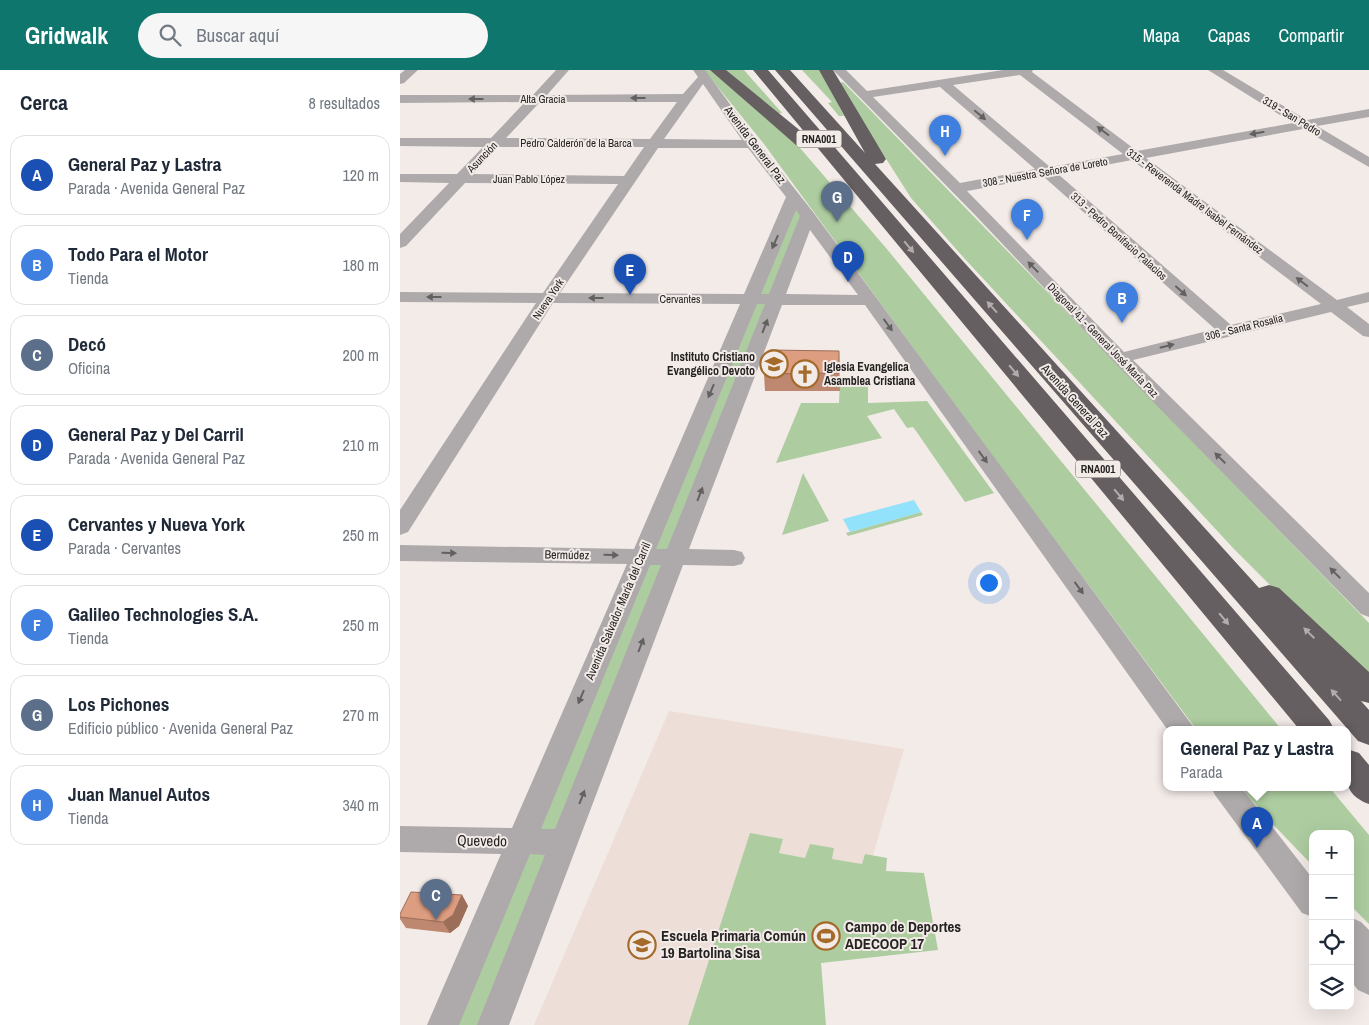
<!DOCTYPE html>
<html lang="es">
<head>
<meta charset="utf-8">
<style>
  :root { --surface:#fff; --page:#f6f6f7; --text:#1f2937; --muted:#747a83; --line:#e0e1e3; --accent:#0f766e }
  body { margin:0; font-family:"Archivo Narrow",sans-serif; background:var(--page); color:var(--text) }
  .controls { position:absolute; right:15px; bottom:15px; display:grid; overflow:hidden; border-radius:10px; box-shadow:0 5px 20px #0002 }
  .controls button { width:45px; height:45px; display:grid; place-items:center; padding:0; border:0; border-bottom:1px solid var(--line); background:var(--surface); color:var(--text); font:25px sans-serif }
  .you { position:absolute; left:588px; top:512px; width:18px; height:18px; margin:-12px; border:4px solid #fff; border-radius:50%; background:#1a73e8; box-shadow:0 0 0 8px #1a73e833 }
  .badge { display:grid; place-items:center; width:32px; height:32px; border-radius:50%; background:var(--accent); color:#fff; font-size:16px; font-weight:700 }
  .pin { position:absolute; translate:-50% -41px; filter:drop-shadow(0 1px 2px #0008) }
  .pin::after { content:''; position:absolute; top:26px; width:18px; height:15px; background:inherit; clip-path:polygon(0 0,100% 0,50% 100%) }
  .popup { position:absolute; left:763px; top:656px; width:188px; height:65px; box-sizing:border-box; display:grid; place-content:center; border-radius:10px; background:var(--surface); filter:drop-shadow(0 1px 4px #0005); font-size:16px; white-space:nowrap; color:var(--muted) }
  .popup b { font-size:19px; color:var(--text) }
  .popup::after { content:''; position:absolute; left:50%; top:100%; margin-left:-10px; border:10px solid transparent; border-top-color:var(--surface) }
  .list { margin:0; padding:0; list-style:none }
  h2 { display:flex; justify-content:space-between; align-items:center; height:65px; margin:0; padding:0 20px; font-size:21px }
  h2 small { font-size:16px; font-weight:400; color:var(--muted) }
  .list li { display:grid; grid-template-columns:32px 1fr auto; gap:15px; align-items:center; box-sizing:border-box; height:80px; margin:0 10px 10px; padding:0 10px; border:1px solid var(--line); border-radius:15px }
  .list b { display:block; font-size:19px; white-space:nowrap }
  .list p { margin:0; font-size:16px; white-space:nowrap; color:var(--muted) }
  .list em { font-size:16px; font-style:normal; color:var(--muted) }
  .icon { flex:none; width:28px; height:28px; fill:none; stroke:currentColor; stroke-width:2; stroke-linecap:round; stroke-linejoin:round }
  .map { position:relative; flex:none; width:969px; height:955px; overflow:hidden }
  header { display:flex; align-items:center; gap:30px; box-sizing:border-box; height:70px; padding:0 25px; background:var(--accent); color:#fff }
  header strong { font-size:24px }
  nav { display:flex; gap:28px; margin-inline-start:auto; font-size:18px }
  .search { width:350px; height:45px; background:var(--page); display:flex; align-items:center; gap:12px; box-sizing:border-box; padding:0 18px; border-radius:28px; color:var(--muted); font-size:19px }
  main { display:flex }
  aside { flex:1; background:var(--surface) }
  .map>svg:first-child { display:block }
</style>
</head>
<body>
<header>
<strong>Gridwalk</strong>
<div class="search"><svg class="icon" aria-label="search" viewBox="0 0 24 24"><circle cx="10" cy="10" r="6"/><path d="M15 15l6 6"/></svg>Buscar aquí</div>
<nav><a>Mapa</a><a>Capas</a><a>Compartir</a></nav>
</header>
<main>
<aside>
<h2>Cerca<small>8 resultados</small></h2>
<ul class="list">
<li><span class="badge" style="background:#1a4fb4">A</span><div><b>General Paz y Lastra</b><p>Parada · Avenida General Paz</p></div><em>120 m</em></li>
<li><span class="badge" style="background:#3f7fe0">B</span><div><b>Todo Para el Motor</b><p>Tienda</p></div><em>180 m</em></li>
<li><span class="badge" style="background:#5c6f8a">C</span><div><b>Decó</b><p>Oficina</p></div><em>200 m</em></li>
<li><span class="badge" style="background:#1a4fb4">D</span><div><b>General Paz y Del Carril</b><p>Parada · Avenida General Paz</p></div><em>210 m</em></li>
<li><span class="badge" style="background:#1a4fb4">E</span><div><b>Cervantes y Nueva York</b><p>Parada · Cervantes</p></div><em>250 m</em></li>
<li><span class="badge" style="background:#3f7fe0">F</span><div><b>Galileo Technologies S.A.</b><p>Tienda</p></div><em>250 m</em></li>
<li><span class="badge" style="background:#5c6f8a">G</span><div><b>Los Pichones</b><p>Edificio público · Avenida General Paz</p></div><em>270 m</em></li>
<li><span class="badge" style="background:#3f7fe0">H</span><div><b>Juan Manuel Autos</b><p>Tienda</p></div><em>340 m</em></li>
</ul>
</aside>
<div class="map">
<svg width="969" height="955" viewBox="0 0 969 955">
  <rect width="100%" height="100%" fill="#f3ebe8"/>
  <!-- built -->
  <path fill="#edded7" d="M269,641L504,679L473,785L465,784L462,794L432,789L434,778L410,774L405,788L379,783L383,770L350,764L288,955H134Z"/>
  <!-- green -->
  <path fill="#adcca0" d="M304,0H313L400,78L486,178L881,659H796L588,380L364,74Z
    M323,0H344L382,43L376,44Z
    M402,0H420L444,46H439L428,33L432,32Z
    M443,12L969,553V614L834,479L564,188L511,128L438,13Z
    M394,127L408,145L93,955H43Z
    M440,310H468V333L527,331L594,423L565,432L516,361L513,357L507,358L494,339L467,346L482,368L376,393L401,333H439Z
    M403,403L429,451L382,465Z
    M521,442L523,445L448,466L446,463Z
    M841,717H929L969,765V854L950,835V764H913V796L865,746Z
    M350,763L383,769L379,783L405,788L410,774L434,778L432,789L462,794L465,784L487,788L486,801L524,803L538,880L421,893L426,955H288Z"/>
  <!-- water -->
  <path fill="#92e2fb" d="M514,430L521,442L450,462L443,449Z"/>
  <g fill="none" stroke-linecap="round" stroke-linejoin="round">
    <!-- minor -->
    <path fill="#aeaaab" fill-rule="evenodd" d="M5,0H18L4,13L0,14V4Z
      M156,0H169L147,25L283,24L298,7L293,0H305L357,71L413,142L795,659H767L465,235H382L289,479L334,480L342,482L345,488L342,494L334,496L283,495L109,955H77L145,785L130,784L59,955H27L101,784L0,782V756L112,758L227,494L0,491V475L234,479L340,234L153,233L8,462L0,465V440L136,233L0,232V222L143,223L218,114L65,113L6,176L0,178V164L49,113L0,112V104H57L83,77L0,76V68H91L125,32L0,33V25H133ZM303,14L342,70L264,69ZM140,32H277L250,69L106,68ZM98,77H244L224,106L73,104ZM258,78H348L386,127L344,224L160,223ZM396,140L400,146L369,224H361ZM410,160L458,225L386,224ZM357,234H365L267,479H256ZM250,495H261L155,759H141Z
      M433,0H446L467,21L603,0H633L632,2L737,81L893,53L808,0H823L907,50L969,39V47L917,56L969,87V97L903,59L746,88L937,230L969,222V232L947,237L969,254V267L963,266L931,242L733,290L969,523V547L961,544L714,292L577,147ZM620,5L723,84L650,97L553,15ZM540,17L635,99L560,113L473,27ZM732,90L921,234L831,255L658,104ZM644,107L815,259L724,282L567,121Z
      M811,717H841L913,809V847L902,843L815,725Z
      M950,847L961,852L969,860V925L958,920L950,910Z"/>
    <!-- highway -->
    <path fill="#665f62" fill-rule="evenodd" d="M310,0H326L408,67L410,71L408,75H396Z
      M353,0H368L929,650L934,659H899Z
      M375,0H390L465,83L419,0H433L486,89L483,93L475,94L859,518L869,515L879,518L969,602V633L961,631L969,640V675L958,671Z
      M947,679L959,683L969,695V734C940,723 947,705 947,679Z"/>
  </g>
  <!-- wall -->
  <path fill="#be876f" d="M439,281L440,321H365L364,304Z
    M62,825L68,836L59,856L50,863L6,858L0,849V844Z"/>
  <!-- shaded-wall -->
  <path fill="#9b6e5a" d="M62,825L68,836L59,856L50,863L43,852Z"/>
  <!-- building -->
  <path fill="#dd9d81" stroke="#9b6e5a" d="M370,280L439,281V303L364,304Z
    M11,822L62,825L53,845L43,852L0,847V844Z"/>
  <!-- one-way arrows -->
  <defs><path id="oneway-solid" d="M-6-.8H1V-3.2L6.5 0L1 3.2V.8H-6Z" transform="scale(1.25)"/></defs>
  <g fill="#636060">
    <use href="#oneway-solid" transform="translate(238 28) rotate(180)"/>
    <use href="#oneway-solid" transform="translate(76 29) rotate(180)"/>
    <use href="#oneway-solid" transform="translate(580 45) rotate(40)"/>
    <use href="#oneway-solid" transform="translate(703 61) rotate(-143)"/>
    <use href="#oneway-solid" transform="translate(857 63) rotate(170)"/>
    <use href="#oneway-solid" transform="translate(375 172) rotate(114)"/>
    <use href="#oneway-solid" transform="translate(633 197) rotate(-134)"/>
    <use href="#oneway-solid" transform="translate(902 212) rotate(-143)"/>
    <use href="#oneway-solid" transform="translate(781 221) rotate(42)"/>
    <use href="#oneway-solid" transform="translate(34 227) rotate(-180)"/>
    <use href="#oneway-solid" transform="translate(196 228) rotate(-180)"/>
    <use href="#oneway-solid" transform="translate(488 255) rotate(54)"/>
    <use href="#oneway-solid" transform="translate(365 256) rotate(-69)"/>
    <use href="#oneway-solid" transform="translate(767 276) rotate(-14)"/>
    <use href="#oneway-solid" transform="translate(311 321) rotate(113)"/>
    <use href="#oneway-solid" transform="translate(583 387) rotate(54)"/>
    <use href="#oneway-solid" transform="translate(820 388) rotate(-135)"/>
    <use href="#oneway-solid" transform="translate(300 424) rotate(-69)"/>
    <use href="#oneway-solid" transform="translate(49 483) rotate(1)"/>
    <use href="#oneway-solid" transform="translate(211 485) rotate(1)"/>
    <use href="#oneway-solid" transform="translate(935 503) rotate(-135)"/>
    <use href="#oneway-solid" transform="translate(679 518) rotate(54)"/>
    <use href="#oneway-solid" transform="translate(241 575) rotate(-69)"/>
    <use href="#oneway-solid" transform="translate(181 627) rotate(113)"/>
    <use href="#oneway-solid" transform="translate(182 727) rotate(-69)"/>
  </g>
  <g fill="#b4acac">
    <use href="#oneway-solid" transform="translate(509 177) rotate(50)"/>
    <use href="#oneway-solid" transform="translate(592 237) rotate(-132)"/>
    <use href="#oneway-solid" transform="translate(614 301) rotate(50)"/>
    <use href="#oneway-solid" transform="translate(719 425) rotate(50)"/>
    <use href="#oneway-solid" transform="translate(824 549) rotate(50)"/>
    <use href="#oneway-solid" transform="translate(909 563) rotate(-136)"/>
    <use href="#oneway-solid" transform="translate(936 625) rotate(-132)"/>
  </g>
  <!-- icons -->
  <defs>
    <g id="school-ring" transform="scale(1.4375)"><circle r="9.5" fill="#f3ebe8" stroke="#a46a29" stroke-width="1.5"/><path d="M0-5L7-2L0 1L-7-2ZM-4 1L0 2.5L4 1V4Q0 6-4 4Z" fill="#a46a29"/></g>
    <g id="church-ring" transform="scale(1.4375)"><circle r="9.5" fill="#f3ebe8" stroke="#a46a29" stroke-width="1.5"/><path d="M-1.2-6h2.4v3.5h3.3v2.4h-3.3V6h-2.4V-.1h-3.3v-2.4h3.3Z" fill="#a46a29"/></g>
    <g id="stadium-ring" transform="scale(1.4375)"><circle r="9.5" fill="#f3ebe8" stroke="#a46a29" stroke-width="1.5"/><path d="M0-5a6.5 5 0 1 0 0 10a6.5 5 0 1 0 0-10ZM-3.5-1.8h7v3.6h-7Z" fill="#a46a29"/></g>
  </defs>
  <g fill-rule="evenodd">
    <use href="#school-ring" x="374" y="294"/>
    <use href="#church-ring" x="405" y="304"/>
    <use href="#stadium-ring" x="426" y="866"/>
    <use href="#school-ring" x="242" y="875"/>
  </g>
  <g text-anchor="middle" stroke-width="4" stroke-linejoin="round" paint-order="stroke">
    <!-- far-street labels -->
    <g font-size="11" fill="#252322" stroke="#f3ebe8">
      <text x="143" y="33">Alta Gracia</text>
      <text transform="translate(892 46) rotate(31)" y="4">319 - San Pedro</text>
      <text x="176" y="77">Pedro Calderón de la Barca</text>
      <text transform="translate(82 87) rotate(-46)" y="4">Asunción</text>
      <text transform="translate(645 102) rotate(-10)" y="4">308 - Nuestra Señora de Loreto</text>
      <text x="129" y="113">Juan Pablo López</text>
      <text transform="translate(795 131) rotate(37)" y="4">315 - Reverenda Madre Isabel Fernández</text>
      <text transform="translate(719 166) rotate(42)" y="4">313 - Pedro Bonifacio Palacios</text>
      <text transform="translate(148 229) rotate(-56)" y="4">Nueva York</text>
      <text x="280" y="233">Cervantes</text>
      <text transform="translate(844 257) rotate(-14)" y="4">306 - Santa Rosalía</text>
      <text transform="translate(703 270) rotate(46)" y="4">Diagonal 41 - General José María Paz</text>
    </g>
    <!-- shield labels -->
    <g fill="#f3ebe8" stroke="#635f5d" stroke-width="1">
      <rect x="396.5" y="60.5" width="45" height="17" rx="4"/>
      <rect x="675.5" y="390.5" width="45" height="17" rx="4"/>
    </g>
    <g font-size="11" font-weight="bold" fill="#252322">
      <text x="419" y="73">RNA001</text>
      <text x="698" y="403">RNA001</text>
    </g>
    <!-- street labels -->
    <g font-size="12" fill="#252322" stroke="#f3ebe8">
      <text transform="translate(355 75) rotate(53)" y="4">Avenida General Paz</text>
      <text transform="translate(675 331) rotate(48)" y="4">Avenida General Paz</text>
      <text transform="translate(167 485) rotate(1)" y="4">Bermúdez</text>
      <text transform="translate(218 541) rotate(-67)" y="4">Avenida Salvador María del Carril</text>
    </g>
    <!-- poi labels -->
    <g font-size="12" font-weight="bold" fill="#252322" stroke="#f3ebe8" text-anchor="end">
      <text x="355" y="291">Instituto Cristiano<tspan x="355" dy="14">Evangélico Devoto</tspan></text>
      <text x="424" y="301" text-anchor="start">Iglesia Evangelica<tspan x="424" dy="14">Asamblea Cristiana</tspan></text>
    </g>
    <!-- near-street labels -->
    <g font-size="15" fill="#252322" stroke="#f3ebe8">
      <text transform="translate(82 771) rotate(1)" y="5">Quevedo</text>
    </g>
    <!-- near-poi labels -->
    <g font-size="15" font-weight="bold" fill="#252322" stroke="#f3ebe8" text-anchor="start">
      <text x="445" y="862">Campo de Deportes<tspan x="445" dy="17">ADECOOP 17</tspan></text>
      <text x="261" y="871">Escuela Primaria Común<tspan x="261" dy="17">19 Bartolina Sisa</tspan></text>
    </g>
  </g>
</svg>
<div class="controls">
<button>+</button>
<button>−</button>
<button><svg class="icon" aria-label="locate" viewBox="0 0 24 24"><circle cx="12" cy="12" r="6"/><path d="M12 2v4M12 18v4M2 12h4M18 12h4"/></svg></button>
<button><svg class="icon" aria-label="layers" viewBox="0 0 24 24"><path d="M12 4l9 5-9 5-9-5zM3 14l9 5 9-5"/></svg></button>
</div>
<div class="you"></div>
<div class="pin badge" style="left:857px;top:778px;background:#1a4fb4">A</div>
<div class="popup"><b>General Paz y Lastra</b>Parada</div>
<div class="pin badge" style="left:722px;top:253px;background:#3f7fe0">B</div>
<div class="pin badge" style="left:36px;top:850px;background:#5c6f8a">C</div>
<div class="pin badge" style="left:448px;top:212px;background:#1a4fb4">D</div>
<div class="pin badge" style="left:230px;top:225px;background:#1a4fb4">E</div>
<div class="pin badge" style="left:627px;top:170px;background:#3f7fe0">F</div>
<div class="pin badge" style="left:437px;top:152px;background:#5c6f8a">G</div>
<div class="pin badge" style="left:545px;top:86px;background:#3f7fe0">H</div>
</div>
</main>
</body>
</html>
